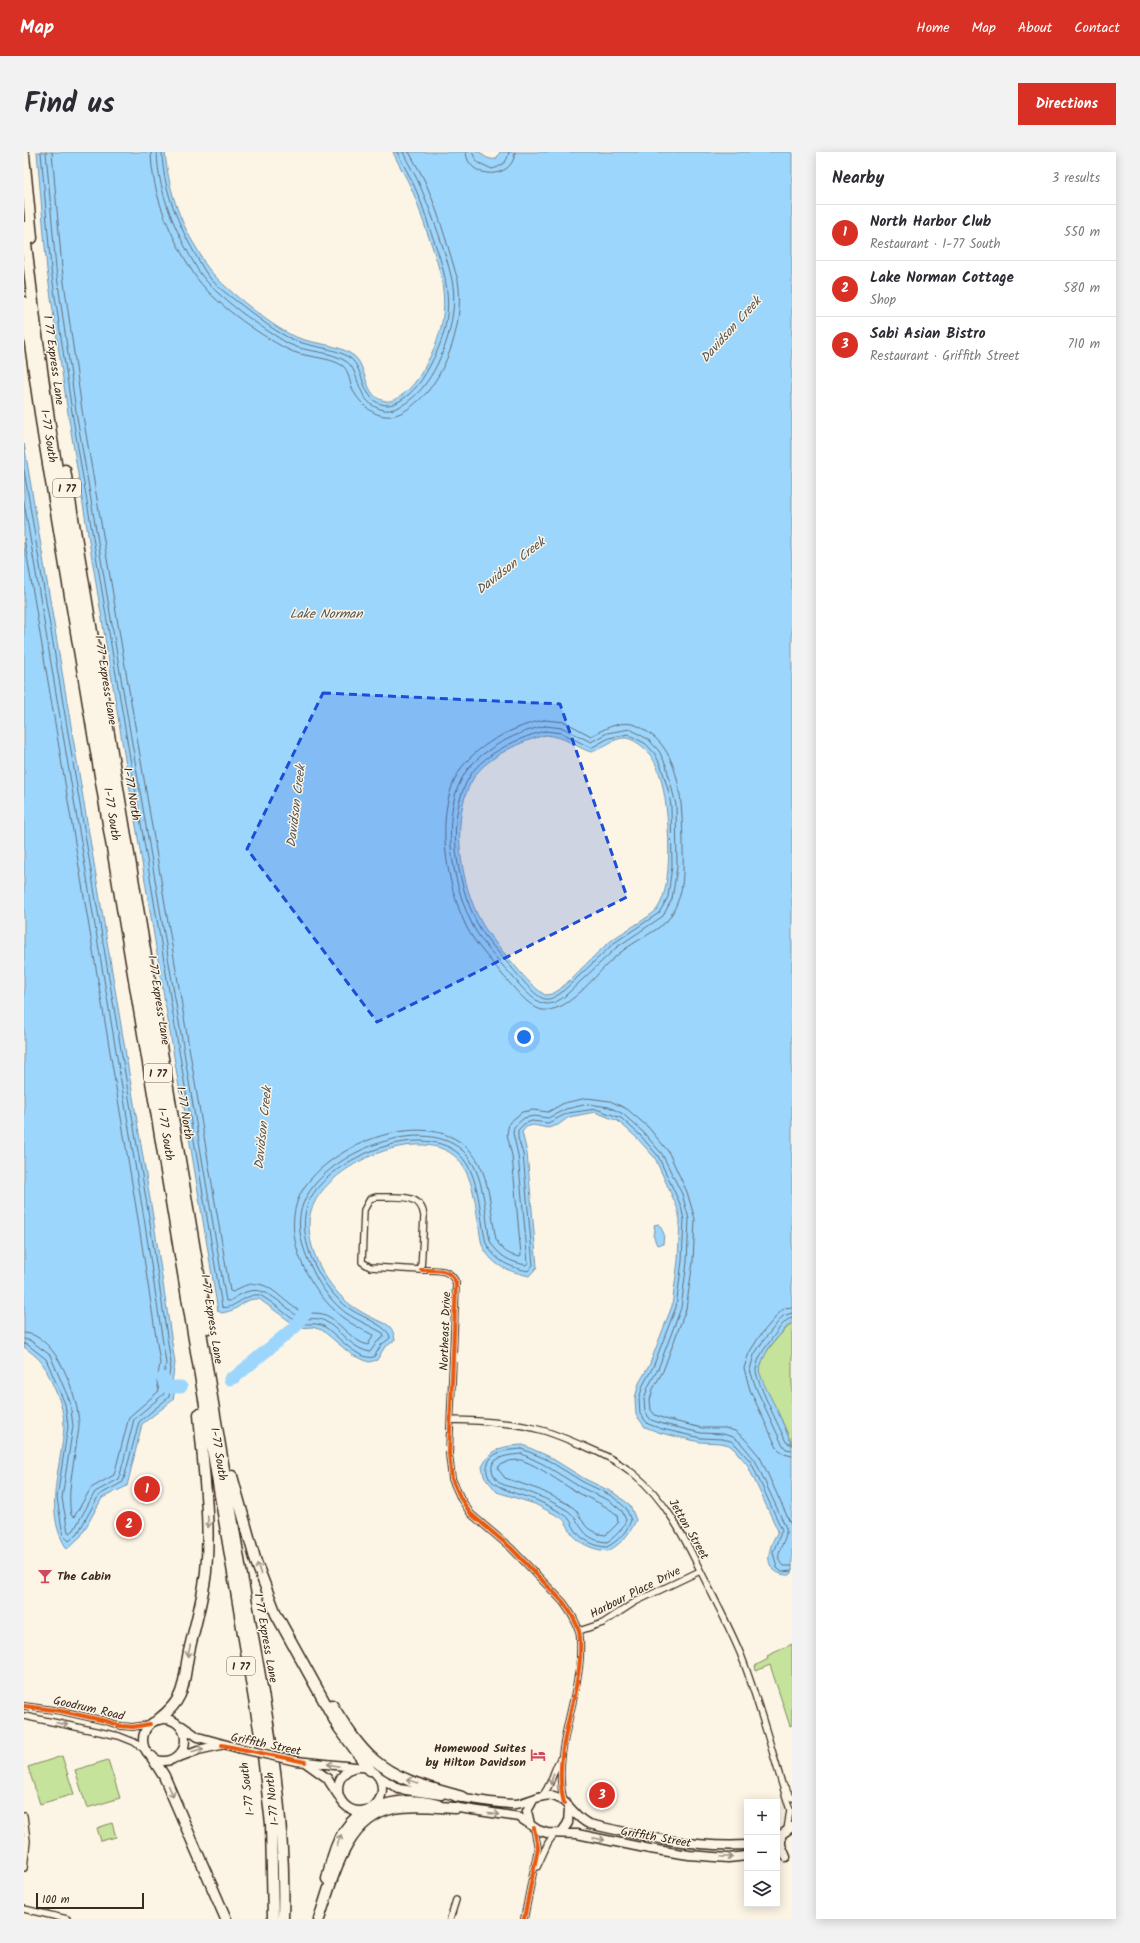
<!DOCTYPE html>
<html lang="en">
<head>
<meta charset="utf-8">
<style>
  :root { --surface:#fff; --page:#f2f2f3; --text:#2b2b33; --muted:#7c7c81; --line:#e1e1e2; --accent:#d93025 }
  body { margin:0; font-family:Kalam,sans-serif; background:var(--page); color:var(--text) }
  .controls { position:absolute; right:12px; bottom:12px; display:grid; overflow:hidden; border-radius:0px; box-shadow:0 2px 10px #0003 }
  .controls button { width:36px; height:36px; display:grid; place-items:center; padding:0; border:0; border-bottom:1px solid var(--line); background:var(--surface); color:var(--text); font:20px sans-serif }
  .scale { position:absolute; left:12px; bottom:10px; width:108px; box-sizing:border-box; padding-left:4px; border:2px solid #3b2a1e; border-top:0; font-size:11px; line-height:14px; white-space:nowrap; color:#3b2a1e; -webkit-text-stroke:3px #fcf5e5; paint-order:stroke }
  .you { position:absolute; left:500px; top:885px; width:14px; height:14px; margin:-10px; border:3px solid #fff; border-radius:50%; background:#1a73e8; box-shadow:0 0 0 6px #1a73e833 }
  .badge { display:grid; place-items:center; width:26px; height:26px; border-radius:50%; background:var(--accent); color:#fff; font-size:13px; font-weight:700 }
  .pin { position:absolute; translate:-50% -50%; border:2px solid #fff; box-shadow:0 1px 4px #0006 }
  .list { margin:0; padding:0; list-style:none }
  h2 { display:flex; justify-content:space-between; align-items:center; height:52px; margin:0; padding:0 16px; font-size:17px }
  h2 small { font-size:13px; font-weight:400; color:var(--muted) }
  .list li { display:grid; grid-template-columns:26px 1fr auto; gap:12px; align-items:center; box-sizing:border-box; height:56px; padding:0 16px; border-top:1px solid var(--line) }
  .list b { display:block; font-size:15px; white-space:nowrap }
  .list p { margin:0; font-size:13px; white-space:nowrap; color:var(--muted) }
  .list em { font-size:13px; font-style:normal; color:var(--muted) }
  .icon { flex:none; width:22px; height:22px; fill:none; stroke:currentColor; stroke-width:2; stroke-linecap:round; stroke-linejoin:round }
  .map { position:relative; flex:none; width:768px; height:1767px; overflow:hidden; border-radius:0px }
  header { display:flex; align-items:center; gap:24px; box-sizing:border-box; height:56px; padding:0 20px; background:var(--accent); color:#fff }
  header strong { font-size:19px }
  nav { display:flex; gap:22px; margin-inline-start:auto; font-size:14px }
  .intro { display:flex; align-items:center; justify-content:space-between; box-sizing:border-box; height:96px; padding:0 24px }
  h1 { margin:0; font-size:28px }
  .button { padding:10px 18px; border-radius:0px; background:var(--accent); color:#fff; font-size:14px; font-weight:700 }
  main { display:flex; gap:24px; padding:0 24px }
  aside { flex:1; background:var(--surface); border-radius:0px; box-shadow:0 2px 10px #0003 }
  .map>svg:first-child { display:block }
</style>
</head>
<body>
<header>
<strong>Map</strong>
<nav><a>Home</a><a>Map</a><a>About</a><a>Contact</a></nav>
</header>
<div class="intro"><h1>Find us</h1><a class="button">Directions</a></div>
<main>
<div class="map">
<svg width="768" height="1767" viewBox="0 0 768 1767">
  <rect width="100%" height="100%" fill="#fcf5e5"/>
  <filter id="ink" filterUnits="userSpaceOnUse"><feTurbulence type="fractalNoise" baseFrequency=".025" numOctaves="2"/><feDisplacementMap in="SourceGraphic" scale="8" xChannelSelector="R" yChannelSelector="G"/><feConvolveMatrix kernelMatrix="1 2 1 2 8 2 1 2 1" color-interpolation-filters="sRGB"/></filter>
  <g filter="url(#ink)">
    <!-- green -->
    <path fill="#c5e39b" stroke="#80865c" d="M768,1171V1293C763,1281 759,1270 753,1259C748,1247 736,1232 735,1219C735,1204 758,1180 768,1171Z
      M768,1492V1573L766,1574L746,1513L732,1519L731,1514L744,1507L743,1504Z
      M38,1604L50,1642L16,1652L4,1615Z
      M84,1608L96,1646L63,1656L51,1618Z
      M88,1671L92,1685L77,1689L73,1676Z"/>
    <!-- water -->
    <path fill="#9dd6fd" stroke="#7691a4" fill-rule="evenodd" d="M13,0H141C144,34 154,67 173,97C177,103 179,110 184,116C196,131 211,143 226,155C240,166 255,178 272,185C290,193 314,191 330,204C344,215 339,246 362,249C374,251 391,232 396,223C429,169 424,136 403,80C398,66 394,53 389,40C383,26 375,14 369,0H456C460,5 465,8 472,7L476,0H768V1169L746,1194L739,1207L735,1219L740,1232L754,1260L768,1293V1421L766,1423C751,1424 741,1413 746,1398C747,1391 751,1385 754,1379L723,1312L710,1297L705,1293L697,1291L676,1290L637,1281L621,1275L612,1263L611,1246L615,1231L625,1214L648,1154L654,1109L656,1068L653,1055L631,1006L613,986L594,969L571,960L545,965L534,973L524,976L509,973L502,975L498,980L503,1001L513,1115L505,1124C482,1118 469,1115 458,1093C452,1066 453,1034 437,1011C404,964 285,1017 285,1071C284,1101 304,1136 328,1154C334,1158 342,1163 349,1166C353,1169 361,1170 365,1174C369,1177 370,1183 371,1188L360,1196L353,1208L345,1210L328,1203L298,1178L288,1175L275,1176L235,1147C224,1146 219,1152 211,1157C207,1159 202,1160 198,1161L194,1159L158,943L156,941L44,261L23,118ZM522,583C543,585 549,594 567,600C579,597 593,582 606,587C619,592 628,603 633,615C645,642 652,733 633,757C627,765 598,780 588,788C569,803 554,822 535,838L528,842L521,843C507,834 497,821 487,809C476,796 465,784 457,770C436,731 425,664 450,625C463,605 499,588 522,583Z
      M0,292L129,1065L151,1211L148,1230L151,1237L149,1248L118,1272L103,1334L78,1346L57,1384L43,1397C18,1359 38,1315 40,1274C40,1259 35,1246 29,1233C19,1211 20,1210 0,1195Z
      M635,1072L640,1082L639,1092L633,1093L629,1083L631,1078L630,1073Z
      M499,1293L524,1304L561,1327L590,1341L606,1353L612,1368C606,1382 597,1392 584,1399C571,1398 557,1393 549,1383C544,1377 543,1369 536,1365L511,1352L473,1340L460,1324L458,1315C467,1296 479,1294 499,1293Z"/>
    <g fill="none" stroke-linecap="round" stroke-linejoin="round">
      <!-- shore -->
      <path stroke="#626f77" stroke-width="1" d="M17,0L27,117L48,260L198,1155C209,1159 220,1141 236,1143C250,1151 261,1162 274,1171C281,1174 292,1169 301,1175C313,1183 334,1209 350,1205L357,1193L366,1186C366,1175 336,1164 326,1157C298,1138 272,1089 283,1054C298,1009 396,967 435,1002C457,1023 455,1064 462,1091C471,1109 485,1115 504,1119L509,1113L499,1002L494,986V978L500,972L508,969L524,971L544,961L572,957L597,966L616,983L634,1004L657,1054L660,1068L658,1109L652,1155L629,1215L619,1233L615,1247L616,1262L624,1272L638,1277L677,1286L698,1287L707,1289L713,1294L727,1310L758,1378L749,1400L753,1416L758,1420L768,1419
        M22,0L32,117L52,259L202,1149H206C232,1130 242,1139 265,1157C268,1160 273,1165 277,1166C285,1169 293,1163 304,1171C317,1180 329,1197 346,1200L353,1190L360,1185L359,1181C347,1174 334,1169 322,1161C309,1151 297,1136 290,1121C280,1100 270,1076 279,1052C297,1004 395,961 438,998C462,1020 460,1061 466,1089C474,1104 486,1110 502,1113L504,1111L494,1003L489,981L490,975L500,966L510,964L524,966L542,957L564,952L585,955L599,962L619,980L638,1002L658,1042L665,1067L663,1110L657,1156L634,1217L624,1235L620,1247L621,1260L627,1268L639,1272L677,1281L699,1282L709,1285L716,1290L731,1308L762,1376C764,1390 747,1402 759,1414H768
        M28,0L38,116L58,258L206,1139L209,1140C242,1117 253,1148 278,1160C285,1163 296,1158 307,1166C318,1174 330,1190 344,1193L349,1183C339,1178 327,1172 318,1165C285,1138 254,1081 278,1039C305,992 407,951 448,1001C467,1024 466,1059 472,1087C477,1098 484,1103 496,1105L497,1103L488,1004L483,982L485,971L498,960L509,958L524,960L540,951L563,946L586,949L603,957L624,975L644,999L663,1040L671,1067L669,1110L662,1157L639,1219L629,1237L626,1248L627,1258L631,1263L641,1267L678,1276H701L711,1279L720,1286L736,1305L768,1375
        M127,0C128,44 147,85 170,122C187,149 234,182 263,197C279,206 305,204 319,214C325,219 325,228 328,236C333,248 347,263 361,264C377,266 394,250 404,239C427,210 440,165 434,128C433,124 431,120 430,115C422,88 414,60 403,34C398,22 391,11 385,0
        M133,0C134,43 153,82 174,118C190,144 239,177 265,192C283,201 306,198 323,210C337,220 331,252 360,258C374,260 391,245 399,235C420,209 435,161 428,128C421,97 409,65 397,36C392,23 384,12 379,0
        M138,0C139,42 158,80 179,116C188,133 209,146 224,158C238,169 253,181 270,188C288,196 311,195 326,206C341,217 337,251 362,253C376,254 394,235 400,224C433,170 428,135 406,78C402,65 398,51 392,38C387,25 379,13 373,0
        M442,0C443,28 490,29 491,0
        M448,0L453,10L468,17C477,15 484,10 485,0
        M0,318L125,1065L147,1211L144,1229L146,1237L145,1245L115,1270L99,1330L75,1343L54,1381L45,1389L39,1383L33,1346L44,1274L41,1252L22,1207L4,1193L0,1192
        M0,350L120,1066L142,1211L139,1230L140,1242L110,1267L95,1327L71,1340L50,1378L46,1381L44,1380L38,1346L49,1274L46,1250L26,1203L7,1189L0,1187
        M0,386L114,1067L136,1211L133,1230L135,1239L105,1265L90,1323L67,1336L50,1365L47,1363C43,1340 49,1317 52,1294C53,1287 55,1279 55,1272C54,1245 33,1182 0,1181
        M520,568L541,570L567,584C579,578 593,569 608,572C613,573 618,576 622,579C658,600 658,655 659,692C659,710 661,734 653,751C651,757 647,764 643,769C630,781 611,789 597,800C578,815 564,836 544,850C537,855 527,859 518,858C504,855 486,831 477,821C465,806 452,793 443,776C422,733 408,657 438,615C456,591 493,573 520,568Z
        M521,574L539,576L567,590L583,581L606,577L625,588L635,599L642,613L652,653L653,715L648,747L639,764L593,795L540,845C534,849 526,854 518,851C506,848 488,823 479,814C468,801 456,788 448,772C428,731 414,659 443,618C460,596 495,579 521,574Z
        M521,579L538,581L567,596L585,586L604,582L622,592L631,602L637,614L645,641L647,655L648,714L644,745L635,761L590,791L537,841C532,844 527,848 521,847C512,846 494,823 488,816C476,802 462,788 453,771C432,729 420,665 447,622C460,602 498,584 521,579Z
        M768,1155L761,1156L756,1160L735,1185L725,1201L720,1216L726,1238L753,1296L760,1302L768,1304
        M768,1161L759,1164L739,1189L730,1203L726,1218L732,1236L758,1292L762,1297L768,1298
        M768,1166C760,1167 754,1179 749,1185C742,1195 734,1204 732,1217C730,1225 757,1278 762,1290L768,1293
        M498,1297L522,1307L559,1330L588,1344L602,1356L607,1368C603,1380 594,1389 583,1395C572,1395 558,1388 552,1379C548,1373 546,1365 539,1362C531,1357 521,1352 512,1348C497,1342 452,1335 465,1309C470,1298 488,1298 498,1297Z
        M498,1302L519,1312L556,1335L586,1349L598,1359L602,1368C599,1377 591,1385 583,1390C554,1388 558,1366 541,1357C528,1349 513,1343 499,1338C492,1336 484,1335 478,1332C472,1329 465,1318 469,1311C476,1303 489,1303 498,1302Z
        M497,1308C518,1315 534,1330 553,1340C567,1348 581,1352 593,1363L594,1371L582,1383L574,1382L565,1377L561,1373L552,1358L544,1352L516,1338L481,1326L474,1317L475,1314L485,1309Z"/>
      <!-- river -->
      <path stroke="#9dd6fd" stroke-width="13" d="M139,1226L143,1235H157
        M206,1227L211,1225L272,1174L281,1160"/>
      <!-- street casing -->
      <g stroke="#3b2a1e" stroke-width="8">
        <path id="street" d="M352,1045C370,1046 397,1039 400,1064L397,1118L346,1115L338,1110L340,1058L346,1047Z
          M397,1118C412,1118 426,1116 432,1131L425,1302L428,1327L437,1347L447,1362L487,1396L539,1450C545,1458 552,1469 555,1479C557,1487 556,1498 556,1506C553,1555 528,1601 540,1650
          M427,1268C457,1269 488,1270 517,1278C532,1282 546,1289 560,1294C577,1301 595,1310 610,1322C641,1347 659,1383 676,1418C690,1446 705,1474 717,1503C736,1552 750,1608 766,1658L763,1678
          M555,1479L579,1471L611,1450L676,1419
          M0,1554L37,1559L82,1569L97,1574L109,1575L126,1572
          M0,1564L95,1584L110,1590L121,1598
          M760,1634L768,1646
          M517,1645C528,1634 528,1620 536,1607
          M0,1664L3,1689L0,1716
          M513,1715L524,1691L531,1681
          M0,1757L43,1767
          M426,1767L432,1748
          M500,1767L514,1696L510,1676"/>
      </g>
      <!-- secondary casing -->
      <g stroke="#3b2a1e" stroke-width="11">
        <path id="secondary" d="M119 1588a21 21 0 1 1 42 0a21 21 0 1 1-42 0Z
          M158,1574L174,1585L214,1596
          M155,1605L174,1598L197,1593
          M272,1609L331,1615
          M282,1611L303,1626L314,1643
          M314 1637a22 22 0 1 1 44 0a22 22 0 1 1-44 0Z
          M354,1624L375,1637L417,1643
          M432,1645C452,1647 471,1652 491,1652C504,1651 517,1641 529,1644C544,1647 550,1666 565,1672C617,1684 670,1696 723,1693
          M350,1655C373,1647 391,1646 414,1652
          M428,1655L495,1665L514,1678L523,1681L553,1682L626,1697L665,1703L704,1706L723,1704
          M506,1672L503,1659L509,1648
          M537,1681L544,1671L545,1656
          M757,1682V1693L762,1705
          M754,1685L768,1675"/>
      </g>
      <!-- highway casing -->
      <g stroke="#3b2a1e" stroke-width="13">
        <path id="highway" d="M0,3L8,86
          M0,75L12,176L27,281L216,1413C237,1531 263,1648 259,1767
          M0,150L19,282L238,1595L247,1672L249,1767
          M41,318L184,1176
          M208,1324L232,1410L252,1462L315,1576L346,1618
          M308,1553C320,1571 332,1592 349,1607C374,1629 407,1636 438,1645
          M135,1567C165,1544 158,1528 166,1495C172,1470 179,1446 182,1420C187,1368 179,1314 175,1262
          M128,1605L140,1624L202,1767
          M303,1727C309,1700 316,1674 341,1659
          M295,1767C309,1726 321,1666 370,1656C390,1652 412,1655 432,1656"/>
      </g>
      <!-- street -->
      <use href="#street" stroke="#fcf5e5" stroke-width="5.5"/>
      <!-- secondary -->
      <use href="#secondary" stroke="#fcf5e5" stroke-width="8"/>
      <!-- highway -->
      <use href="#highway" stroke="#fcf5e5" stroke-width="10"/>
      <!-- secondary-bridge casing -->
      <g stroke="#3b2a1e" stroke-width="11" stroke-linecap="butt">
        <path id="secondary-bridge" d="M214,1596L272,1609"/>
      </g>
      <!-- secondary-bridge -->
      <use href="#secondary-bridge" stroke="#fcf5e5" stroke-width="8"/>
      <!-- cycleway casing -->
      <g stroke="#fcf5e5" stroke-width="6">
        <path id="cycleway" d="M397,1118C412,1118 426,1116 432,1131L425,1302L428,1327L437,1347L447,1362L487,1396L539,1450C545,1458 552,1469 555,1479C557,1487 556,1498 556,1506C553,1555 528,1602 540,1651
          M0,1554L37,1559L82,1569L97,1574L109,1575L126,1572
          M198,1593L281,1610
          M500,1767L514,1696L510,1676"/>
      </g>
      <!-- cycleway -->
      <use href="#cycleway" stroke="#e8590c" stroke-width="4"/>
    </g>
    <!-- one-way arrows -->
    <defs><path id="oneway-shaft" d="M-6 0H5M1.5-3L5.5 0L1.5 3" fill="none" stroke-width="1.6" stroke-linecap="round" stroke-linejoin="round"/></defs>
    <g stroke="#9c9082">
      <use href="#oneway-shaft" transform="translate(184 1370) rotate(88)"/>
      <use href="#oneway-shaft" transform="translate(235 1417) rotate(-109)"/>
      <use href="#oneway-shaft" transform="translate(165 1499) rotate(102)"/>
      <use href="#oneway-shaft" transform="translate(38 1572) rotate(12)"/>
      <use href="#oneway-shaft" transform="translate(174 1598) rotate(-14)"/>
      <use href="#oneway-shaft" transform="translate(309 1613) rotate(-168)"/>
      <use href="#oneway-shaft" transform="translate(528 1627) rotate(105)"/>
      <use href="#oneway-shaft" transform="translate(388 1629) rotate(-161)"/>
      <use href="#oneway-shaft" transform="translate(147 1639) rotate(66)"/>
      <use href="#oneway-shaft" transform="translate(470 1662) rotate(5)"/>
      <use href="#oneway-shaft" transform="translate(575 1687) rotate(12)"/>
      <use href="#oneway-shaft" transform="translate(315 1688) rotate(-67)"/>
      <use href="#oneway-shaft" transform="translate(703 1705)"/>
    </g>
  </g>
  <!-- marked area -->
  <path fill="#1d4ed8" fill-opacity="0.2" stroke="#1d4ed8" stroke-width="3" stroke-dasharray="8 5" stroke-linejoin="round" d="M299,541L536,552L603,745L353,870L223,697Z"/>
  <!-- icons -->
  <defs>
    <g id="bar-bare" transform="scale(1.2)"><path d="M-6-5H6L.8 .8V4.5H3.5V6h-7V4.5H-.8V.8Z" fill="#d1495b" stroke="#fcf5e5" stroke-width="2.5" paint-order="stroke"/></g>
    <g id="hotel-bare" transform="scale(1.2)"><path d="M-6-4.5h1.5V1H6V5H4.5V3h-9V5H-6ZM-4 0a1.8 1.8 0 1 1 3.6 0ZM.5 0V-2.5h3Q6-2.5 6 0Z" fill="#d1495b" stroke="#fcf5e5" stroke-width="2.5" paint-order="stroke"/></g>
  </defs>
  <g fill-rule="evenodd">
    <use href="#bar-bare" x="21" y="1424"/>
    <use href="#hotel-bare" x="514" y="1603"/>
  </g>
  <g text-anchor="middle" stroke-width="3" stroke-linejoin="round" paint-order="stroke">
    <!-- shield labels -->
    <g fill="#fcf5e5" stroke="#75675a" stroke-width="1">
      <rect x="29" y="327" width="28" height="18" rx="3"/>
      <rect x="120" y="912" width="28" height="18" rx="3"/>
      <rect x="203" y="1505" width="28" height="18" rx="3"/>
    </g>
    <g font-size="11" font-weight="bold" fill="#3b2a1e">
      <text x="43" y="340">I 77</text>
      <text x="134" y="925">I 77</text>
      <text x="217" y="1518">I 77</text>
    </g>
    <!-- street labels -->
    <g font-size="12" fill="#3b2a1e" stroke="#fcf5e5">
      <text transform="translate(30 208) rotate(82)" y="4">I 77 Express Lane</text>
      <text transform="translate(25 284) rotate(81)" y="4">I-77 South</text>
      <text transform="translate(82 528) rotate(81)" y="4">I 77 Express Lane</text>
      <text transform="translate(108 642) rotate(80)" y="4">I-77 North</text>
      <text transform="translate(88 662) rotate(81)" y="4">I-77 South</text>
      <text transform="translate(135 848) rotate(81)" y="4">I 77 Express Lane</text>
      <text transform="translate(161 961) rotate(81)" y="4">I-77 North</text>
      <text transform="translate(142 982) rotate(81)" y="4">I-77 South</text>
      <text transform="translate(188 1167) rotate(81)" y="4">I 77 Express Lane</text>
      <text transform="translate(421 1179) rotate(-88)" y="4">Northeast Drive</text>
      <text transform="translate(195 1302) rotate(81)" y="4">I-77 South</text>
      <text transform="translate(665 1377) rotate(60)" y="4">Jetton Street</text>
      <text transform="translate(611 1440) rotate(-27)" y="4">Harbour Place Drive</text>
      <text transform="translate(242 1486) rotate(80)" y="4">I 77 Express Lane</text>
      <text transform="translate(65 1556) rotate(13)" y="4">Goodrum Road</text>
      <text transform="translate(242 1592) rotate(12)" y="4">Griffith Street</text>
      <text transform="translate(223 1637) rotate(-97)" y="4">I-77 South</text>
      <text transform="translate(248 1647) rotate(-96)" y="4">I-77 North</text>
      <text transform="translate(632 1685) rotate(10)" y="4">Griffith Street</text>
    </g>
    <!-- poi labels -->
    <g font-size="12" font-weight="bold" fill="#3b2a1e" stroke="#fcf5e5" text-anchor="start">
      <text x="33" y="1428">The Cabin</text>
      <text x="502" y="1600" text-anchor="end">Homewood Suites<tspan x="502" dy="14">by Hilton Davidson</tspan></text>
    </g>
    <!-- water labels -->
    <g font-size="13" font-style="italic" fill="#545556" stroke="#fcf5e5">
      <text transform="translate(706 177) rotate(-48)" y="5">Davidson Creek</text>
      <text transform="translate(486 413) rotate(-38)" y="5">Davidson Creek</text>
      <text x="302" y="466">Lake Norman</text>
      <text transform="translate(271 654) rotate(-83)" y="5">Davidson Creek</text>
      <text transform="translate(238 976) rotate(-84)" y="5">Davidson Creek</text>
    </g>
  </g>
</svg>
<div class="controls">
<button>+</button>
<button>−</button>
<button><svg class="icon" aria-label="layers" viewBox="0 0 24 24"><path d="M12 4l9 5-9 5-9-5zM3 14l9 5 9-5"/></svg></button>
</div>
<div class="scale">100 m</div>
<div class="you"></div>
<div class="pin badge" style="left:123px;top:1337px">1</div>
<div class="pin badge" style="left:105px;top:1372px">2</div>
<div class="pin badge" style="left:578px;top:1643px">3</div>
</div>
<aside>
<h2>Nearby<small>3 results</small></h2>
<ul class="list">
<li><span class="badge">1</span><div><b>North Harbor Club</b><p>Restaurant · I-77 South</p></div><em>550 m</em></li>
<li><span class="badge">2</span><div><b>Lake Norman Cottage</b><p>Shop</p></div><em>580 m</em></li>
<li><span class="badge">3</span><div><b>Sabi Asian Bistro</b><p>Restaurant · Griffith Street</p></div><em>710 m</em></li>
</ul>
</aside>
</main>
</body>
</html>
